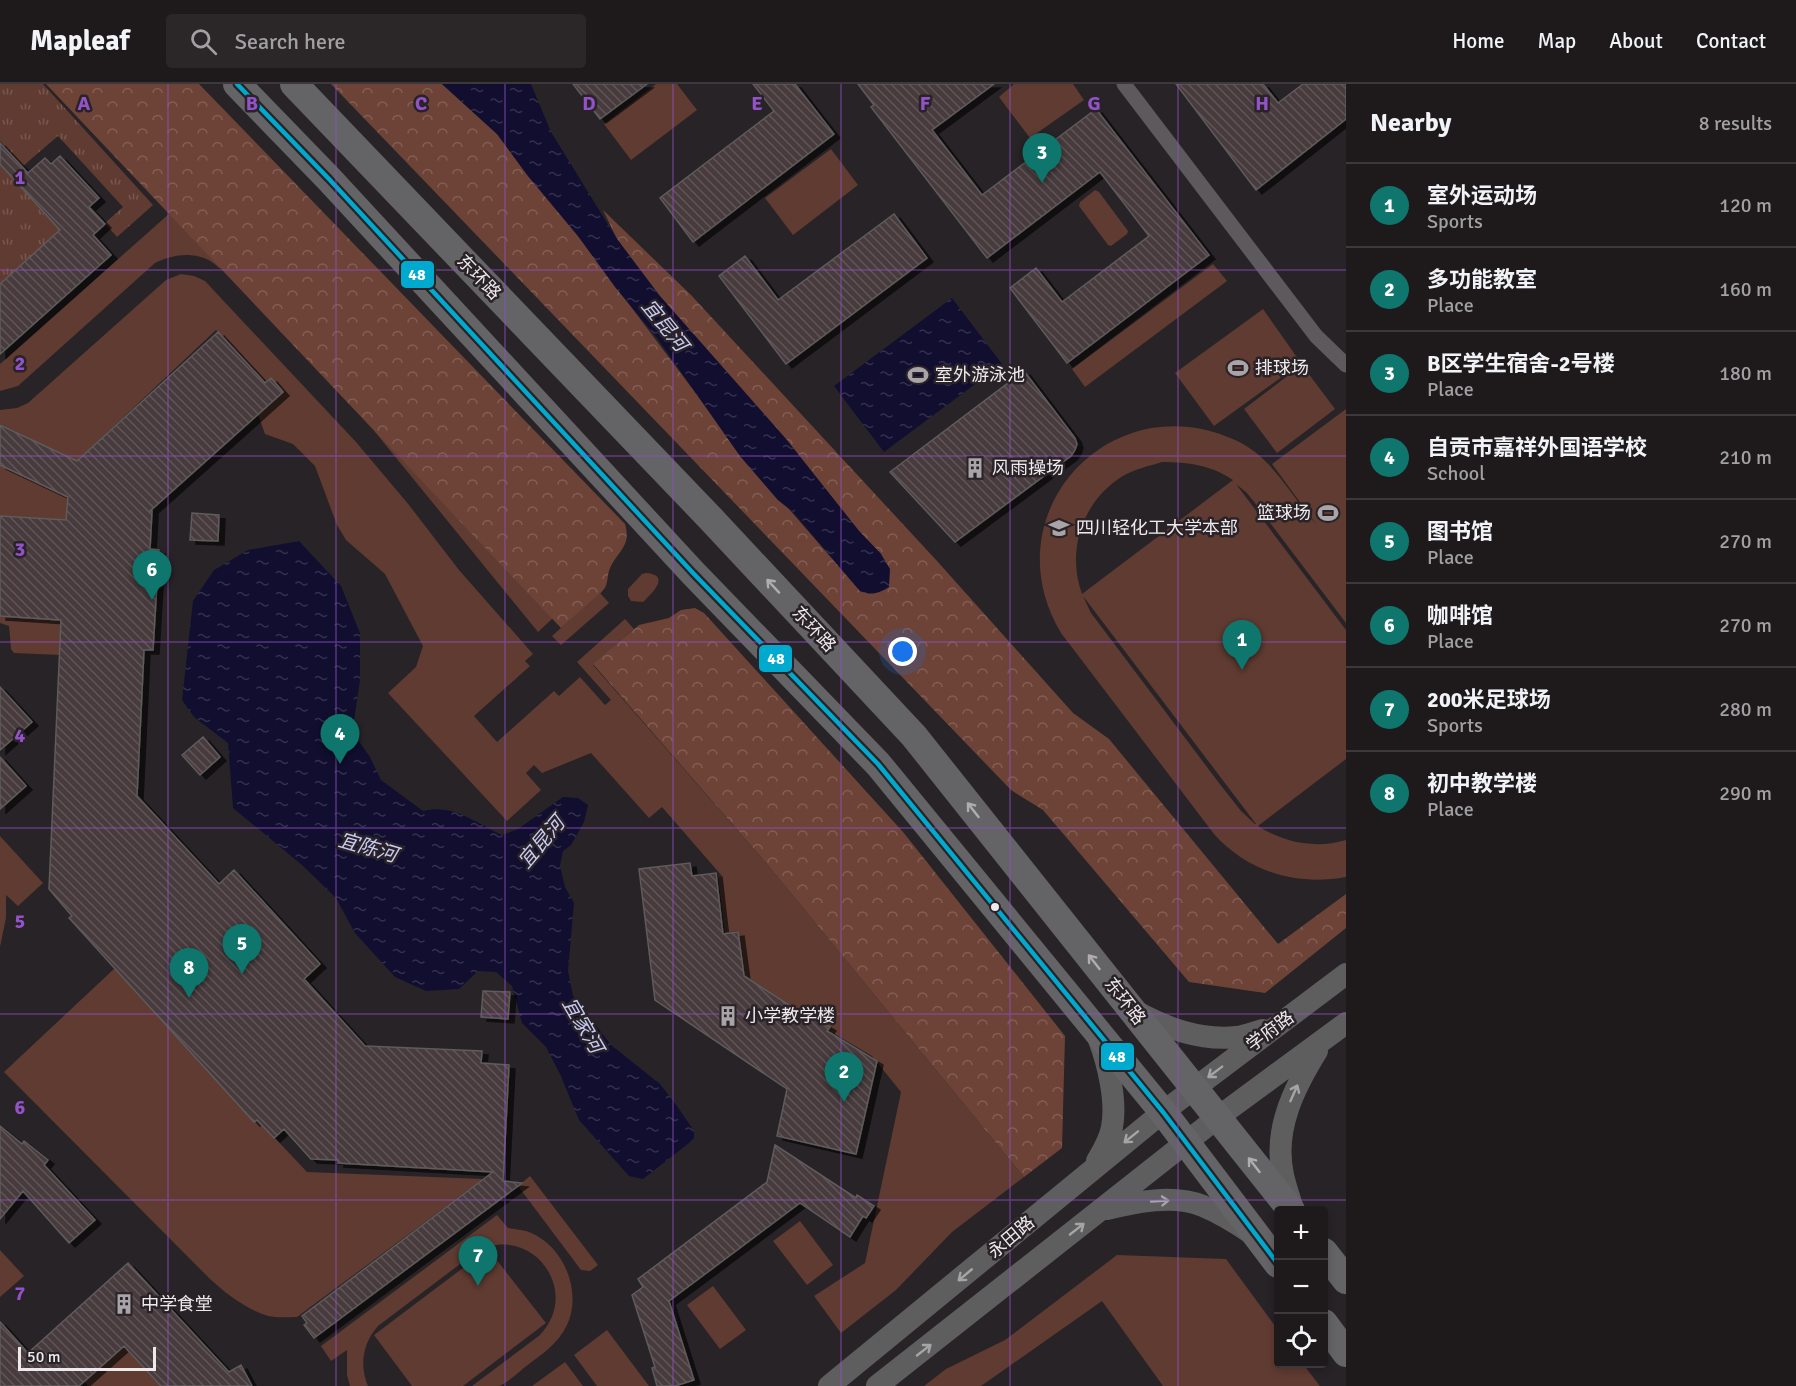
<!DOCTYPE html>
<html lang="en">
<head>
<meta charset="utf-8">
<style>
  :root { --surface:#1e1a1c; --page:#2b2729; --text:#f1f3f6; --muted:#a1a1a3; --line:#3c383b; --accent:#0f766e }
  body { margin:0; font-family:Signika,"Noto Sans SC",sans-serif; background:var(--page); color:var(--text) }
  .controls { position:absolute; right:18px; bottom:18px; display:grid; overflow:hidden; border-radius:6px; box-shadow:0 3px 9px #0003 }
  .controls button { width:54px; height:54px; display:grid; place-items:center; padding:0; border:0; border-bottom:2px solid var(--line); background:var(--surface); color:var(--text); font:30px sans-serif }
  .scale { position:absolute; left:18px; bottom:15px; width:138px; box-sizing:border-box; padding-left:6px; border:3px solid #eee9ec; border-top:0; font-size:16px; line-height:21px; white-space:nowrap; color:#eee9ec; -webkit-text-stroke:4px #292226; paint-order:stroke }
  .you { position:absolute; left:903px; top:568px; width:21px; height:21px; margin:-15px; border:4px solid #fff; border-radius:50%; background:#1a73e8; box-shadow:0 0 0 9px #1a73e833 }
  .badge { display:grid; place-items:center; width:39px; height:39px; border-radius:50%; background:var(--accent); color:#fff; font-size:20px; font-weight:700 }
  .pin { position:absolute; translate:-50% -50px; filter:drop-shadow(0 2px 3px #0008) }
  .pin::after { content:''; position:absolute; top:32px; width:21px; height:18px; background:inherit; clip-path:polygon(0 0,100% 0,50% 100%) }
  .list { margin:0; padding:0; list-style:none }
  h2 { display:flex; justify-content:space-between; align-items:center; height:78px; margin:0; padding:0 24px; font-size:26px }
  h2 small { font-size:20px; font-weight:400; color:var(--muted) }
  .list li { display:grid; grid-template-columns:39px 1fr auto; gap:18px; align-items:center; box-sizing:border-box; height:84px; padding:0 24px; border-top:2px solid var(--line) }
  .list b { display:block; font-size:22px; white-space:nowrap }
  .list p { margin:0; font-size:20px; white-space:nowrap; color:var(--muted) }
  .list em { font-size:20px; font-style:normal; color:var(--muted) }
  .icon { flex:none; width:33px; height:33px; fill:none; stroke:currentColor; stroke-width:2; stroke-linecap:round; stroke-linejoin:round }
  .map { position:relative; flex:none; width:1346px; height:1302px; overflow:hidden }
  header { display:flex; align-items:center; gap:36px; box-sizing:border-box; height:84px; padding:0 30px; background:var(--surface); border-bottom:2px solid var(--line) }
  header strong { font-size:28px }
  nav { display:flex; gap:33px; margin-inline-start:auto; font-size:21px }
  .search { width:420px; height:54px; background:var(--page); display:flex; align-items:center; gap:15px; box-sizing:border-box; padding:0 21px; border-radius:6px; color:var(--muted); font-size:22px }
  main { display:flex }
  aside { flex:1; background:var(--surface) }
  .map>svg:first-child { display:block }
</style>
</head>
<body>
<header>
<strong>Mapleaf</strong>
<div class="search"><svg class="icon" aria-label="search" viewBox="0 0 24 24"><circle cx="10" cy="10" r="6"/><path d="M15 15l6 6"/></svg>Search here</div>
<nav><a>Home</a><a>Map</a><a>About</a><a>Contact</a></nav>
</header>
<main>
<div class="map">
<svg width="1346" height="1302" viewBox="0 0 1346 1302">
  <defs>
    <pattern id="forest-crowns" width="20" height="18" patternUnits="userSpaceOnUse" patternTransform="scale(1.5)"><rect width="20" height="18" fill="#6d4337"/><path d="M2 6a3 3 0 1 1 6 0M12 15a3 3 0 1 1 6 0" fill="none" stroke="#825e54"/></pattern>
    <pattern id="park-tufts" width="24" height="20" patternUnits="userSpaceOnUse" patternTransform="scale(1.5)"><rect width="24" height="20" fill="#603b31"/><path d="M3 7l-1-3M5 7V3M7 7l1-3M15 17l-1-3M17 17v-4M19 17l1-3" fill="none" stroke="#77574f"/></pattern>
    <pattern id="water-ripples" width="26" height="14" patternUnits="userSpaceOnUse" patternTransform="scale(1.5)"><rect width="26" height="14" fill="#110e30"/><path d="M2 4q2-2 4 0t4 0M15 11q2-2 4 0t4 0" fill="none" stroke="#34314e"/></pattern>
    <pattern id="building-back-hatch" width="6" height="6" patternUnits="userSpaceOnUse" patternTransform="scale(1.5)"><rect width="6" height="6" fill="#463a3d"/><path d="M-1 5l2 2M0 0l6 6M5-1l2 2" fill="none" stroke="#615659"/></pattern>
    <filter id="shadow"><feDropShadow dx="6" dy="4" stdDeviation="0" flood-color="#0009"/></filter>
  </defs>
  <rect width="100%" height="100%" fill="#282326"/>
  <!-- green -->
  <path fill="#603b31" fill-rule="evenodd" d="M656,0H677L697,26L631,76L604,40Z
    M1014,0H1073L1084,16L1030,54L999,13Z
    M831,65L858,101L793,151L765,114Z
    M1095,106L1099,108L1128,147L1127,150L1111,162L1108,161L1079,122L1080,118Z
    M170,129L222,184H219C202,166 175,169 155,179L18,302L0,307V280Z
    M1213,180L1227,197L1085,303L1072,285Z
    M181,190L194,192L205,197L356,358L409,421L459,486L533,570L525,577L530,582L474,632L497,658L554,607L559,612L580,593L605,621L611,616L577,578L625,535L634,545L593,581L767,780L1024,1093L952,1148L896,1206L841,1249L814,1212L865,1179L901,1008L872,972L828,946L829,944L808,929L805,932L744,892L738,847L725,849L718,793L722,792L662,723L649,734L591,669L542,689L534,681L526,689L541,706L507,737L388,609L416,583L423,562L385,490L346,456L337,441L315,382L293,360L265,350L258,330L284,308L271,295L265,299L216,246L77,377L0,340V326L17,324L28,319L166,196Z
    M1263,225L1301,279L1214,342L1175,289Z
    M1302,281L1335,325L1277,369L1244,325Z
    M1346,325V539L1255,419L1247,409L1236,400L1346,546V675L1258,742C1284,759 1316,765 1346,756V793C1296,802 1248,788 1214,750L1061,549C990,430 1110,299 1235,356C1272,372 1290,411 1316,440L1272,380ZM1162,378C1188,378 1211,381 1233,396L1082,510C1066,466 1083,416 1123,392C1135,385 1149,382 1162,378ZM1083,512L1256,740H1255L1241,727L1219,699L1091,529Z
    M371,343L553,534L538,548Z
    M0,381L68,413L67,436L0,433Z
    M646,489C672,491 651,510 643,518L631,517L628,512V505L642,490Z
    M0,532L61,536L60,571L14,569L11,565L9,542L0,539Z
    M0,752L43,799L18,822L6,811V834L0,863Z
    M115,884L307,1088L483,1095L297,1233C288,1233 277,1234 268,1232C246,1225 226,1210 209,1194L4,988Z
    M530,1092L598,1181L590,1187L581,1186L518,1102Z
    M497,1131L508,1144C514,1145 521,1146 526,1147C563,1159 583,1207 567,1241C558,1260 541,1271 525,1283C519,1288 506,1300 499,1302C492,1302 480,1302 472,1302L540,1251C583,1205 529,1138 476,1168L378,1242C363,1259 359,1281 368,1302H350L347,1291V1266L331,1277L321,1262Z
    M800,1137L833,1181L807,1201L773,1157Z
    M488,1165L546,1239L463,1302H412L374,1251Z
    M0,1166L24,1192L0,1213Z
    M1117,1171L1226,1175L1278,1246V1280H1303L1320,1302H1163L1102,1217L981,1302H924L946,1285L1005,1256Z
    M713,1202L746,1246L720,1265L687,1221Z
    M607,1246L649,1302H597L574,1271Z
    M124,1262L161,1302H88L84,1297Z
    M565,1278L583,1302H532Z"/>
  <!-- forest -->
  <path fill="url(#forest-crowns)" d="M46,0H199L625,440C632,464 616,467 609,487C607,493 608,500 604,505C595,517 573,533 561,544Z
    M331,0H442L497,50L528,92L578,152L709,327L740,372L778,416L788,424L860,507L881,470L859,447L786,355L659,211L617,155L603,126L691,211L937,477L1073,629L1109,655L1278,860L1346,810V844L1265,909L1189,898L1043,726L1011,706Z
    M695,524L704,529L903,748L1065,952L1062,1064L1024,1093L767,780L593,580L639,541L669,534L681,526Z"/>
  <!-- park -->
  <path fill="url(#park-tufts)" d="M0,0H43L153,121L117,153L105,139L123,123L58,52L23,82L0,57Z
    M0,80L60,146L0,200Z
    M600,509L609,519L561,561L552,552Z"/>
  <!-- water -->
  <path fill="url(#water-ripples)" d="M442,0H531L551,48L617,155L659,211L786,355L859,447L881,470L890,485L889,503C879,509 872,512 860,507L792,427L778,416L740,372L657,254L615,203L578,152L528,92L497,50Z
    M952,214L1002,280L884,368L834,302Z
    M299,457L341,502L360,549V596L353,644L360,659L370,673L381,696L423,727C453,719 476,739 502,751L518,745L563,713L578,714L588,721L584,738L571,761L563,767L560,782L565,803L574,819L568,887L573,912L611,961L660,1000L677,1022L694,1047V1054L689,1059L643,1095L629,1092L579,1036L560,990L546,963L522,939L512,902L496,888L478,887L459,905L426,907L395,893L355,849L336,814L302,781L233,724L228,659L194,633L182,616L193,517L214,486L248,466Z"/>
  <!-- building -->
  <path fill="url(#building-back-hatch)" stroke="#5e5b5c" stroke-width="1.5" filter="url(#shadow)" d="M573,0H647L600,35Z
    M753,0H795L834,50L693,158L660,114L774,27Z
    M858,0H994L932,46L982,111L1096,25L1209,171L1067,279L1010,204L1036,184L1062,218L1149,152L1100,88L987,174L871,23L874,21Z
    M1176,0H1263L1278,19L1303,0H1346V35L1256,106Z
    M0,59L28,89L45,74L51,80L60,72L99,114L89,123L105,140L93,151L111,171L0,270V200L60,146L0,80Z
    M894,130L927,174L786,280L719,192L745,172L778,216Z
    M218,248L265,299L271,294L283,308L150,427H152L150,465L159,466L153,566H144L137,712L219,800L234,786L320,880L304,895L365,962L482,967L481,979L509,981L503,1097L522,1099L314,1254L304,1241L307,1239L302,1232L493,1088L338,1079V1076L311,1075L284,1045L274,1054L257,1036L254,1038L69,834L72,832L49,805L61,536L0,532V432L66,436L68,413L0,381V341L77,377Z
    M1024,287L1075,354L1077,360L1075,366L1071,372L955,458L890,388Z
    M192,429L219,431L218,457L190,456Z
    M0,603L32,638L0,666Z
    M203,653L220,673L200,691L182,671Z
    M0,673L26,702L0,725Z
    M690,779L692,792L716,789L723,850L738,848L744,892L806,932L808,929L830,943L827,947L877,977L856,1070L777,1052L787,1005L655,916L639,785Z
    M483,907L510,908L508,935L481,933Z
    M0,1042L22,1060L24,1057L48,1076L44,1081L95,1136L69,1159L23,1107L0,1135Z
    M775,1061L856,1114L857,1111L874,1122L866,1134L863,1132L850,1153L800,1119L669,1217L694,1296L675,1302H657L652,1284L655,1283L632,1211L643,1203L638,1195L767,1098Z
    M128,1179L229,1288L241,1281L252,1302H161L124,1262L79,1302H0V1238L28,1269Z"/>
  <g fill="none" stroke-linecap="round" stroke-linejoin="round">
    <!-- street -->
    <path stroke="#5d5a5d" stroke-width="15" d="M1124,0L1316,252L1346,281"/>
    <!-- secondary -->
    <path stroke="#5f5e5f" stroke-width="22" d="M1135,927C1166,944 1200,957 1237,953C1245,952 1255,948 1263,946
      M1097,1077C1103,1067 1110,1055 1112,1043C1117,1017 1108,980 1099,956
      M1292,1122C1289,1112 1285,1101 1283,1091C1273,1046 1294,1004 1317,967
      M1107,1125C1137,1118 1173,1110 1203,1122C1220,1129 1236,1139 1251,1149
      M829,1302L1163,1028L1346,890
      M877,1302L1217,1034L1346,939"/>
    <!-- highway -->
    <path stroke="#646365" stroke-width="28" d="M237,0L329,95L693,489L878,680L1163,1028L1278,1180
      M294,0L711,435L914,652L1291,1126
      M1324,1168L1346,1196
      M1324,1239L1346,1269"/>
    <!-- bus-1 casing -->
    <g stroke="#292226" stroke-width="9">
      <path id="bus-1" d="M237,0L329,95L693,489L878,680L1163,1028L1278,1180"/>
    </g>
    <!-- bus-1 -->
    <use href="#bus-1" stroke="#00a9ce" stroke-width="4.5"/>
  </g>
  <!-- one-way arrows -->
  <defs><path id="oneway-shaft" d="M-6 0H5M1.5-3L5.5 0L1.5 3" fill="none" stroke-width="1.6" stroke-linecap="round" stroke-linejoin="round" transform="scale(1.5)"/></defs>
  <g stroke="#b0adaf">
    <use href="#oneway-shaft" transform="translate(773 502) rotate(-133)"/>
    <use href="#oneway-shaft" transform="translate(973 726) rotate(-128)"/>
    <use href="#oneway-shaft" transform="translate(1094 878) rotate(-128)"/>
    <use href="#oneway-shaft" transform="translate(1254 1081) rotate(-128)"/>
  </g>
  <g stroke="#a6a4a6">
    <use href="#oneway-shaft" transform="translate(1215 988) rotate(143)"/>
    <use href="#oneway-shaft" transform="translate(1294 1009) rotate(-66)"/>
    <use href="#oneway-shaft" transform="translate(1131 1053) rotate(141)"/>
    <use href="#oneway-shaft" transform="translate(1160 1117) rotate(-3)"/>
    <use href="#oneway-shaft" transform="translate(1077 1145) rotate(-38)"/>
    <use href="#oneway-shaft" transform="translate(965 1191) rotate(140)"/>
    <use href="#oneway-shaft" transform="translate(924 1266) rotate(-38)"/>
  </g>
  <!-- grid -->
  <path fill="none" stroke="#9252c8" stroke-width="1.5" stroke-opacity="0.55" d="M168,0V1302M336,0V1302M505,0V1302M673,0V1302M841,0V1302M1010,0V1302M1178,0V1302M0,186H1346M0,372H1346M0,558H1346M0,744H1346M0,930H1346M0,1116H1346"/>
  <!-- icons -->
  <defs>
    <g id="stadium-bare" transform="scale(1.62)"><path d="M0-5a6.5 5 0 1 0 0 10a6.5 5 0 1 0 0-10ZM-3.5-1.8h7v3.6h-7Z" fill="#a9a4a7" stroke="#292226" stroke-width="2.5" paint-order="stroke"/></g>
    <g id="building-bare" transform="scale(1.62)"><path d="M-4-6H4V6H1V3H-1V6H-4ZM-2.5-4.3h1.7v1.8h-1.7ZM.8-4.3h1.7v1.8H.8ZM-2.5-1h1.7V.8h-1.7ZM.8-1h1.7V.8H.8Z" fill="#a9a4a7" stroke="#292226" stroke-width="2.5" paint-order="stroke"/></g>
    <g id="university-bare" transform="scale(1.62)"><path d="M0-5L7-2L0 1L-7-2ZM-4 1L0 2.5L4 1V4Q0 6-4 4Z" fill="#a9a4a7" stroke="#292226" stroke-width="2.5" paint-order="stroke"/></g>
  </defs>
  <g fill-rule="evenodd">
    <use href="#stadium-bare" x="1238" y="284"/>
    <use href="#stadium-bare" x="918" y="291"/>
    <use href="#building-bare" x="975" y="384"/>
    <use href="#stadium-bare" x="1328" y="429"/>
    <use href="#university-bare" x="1059" y="444"/>
    <use href="#building-bare" x="728" y="932"/>
    <use href="#building-bare" x="124" y="1220"/>
  </g>
  <!-- markers -->
  <circle fill="#eee9ec" stroke="#292226" stroke-width="2" cx="995" cy="823" r="5"/>
  <g text-anchor="middle" stroke-width="5" stroke-linejoin="round" paint-order="stroke">
    <!-- street labels -->
    <g font-size="18" fill="#eee9ec" stroke="#292226">
      <text transform="translate(479 193) rotate(46)" y="6">东环路</text>
      <text transform="translate(814 545) rotate(47)" y="6">东环路</text>
      <text transform="translate(1125 917) rotate(52)" y="6">东环路</text>
      <text transform="translate(1270 947) rotate(-37)" y="6">学府路</text>
      <text transform="translate(1011 1153) rotate(-40)" y="6">永田路</text>
    </g>
    <!-- poi labels -->
    <g font-size="18" fill="#eee9ec" stroke="#292226" text-anchor="start">
      <text x="1255" y="290">排球场</text>
      <text x="935" y="297">室外游泳池</text>
      <text x="992" y="390">风雨操场</text>
      <text x="1311" y="435" text-anchor="end">篮球场</text>
      <text x="1076" y="450">四川轻化工大学本部</text>
      <text x="745" y="938">小学教学楼</text>
      <text x="141" y="1226">中学食堂</text>
    </g>
    <!-- water labels -->
    <g font-size="20" font-style="italic" fill="#c8cbf6" stroke="#292226">
      <text transform="translate(665 241) rotate(51)" y="7">宜昆河</text>
      <text transform="translate(541 758) rotate(-50)" y="7">宜昆河</text>
      <text transform="translate(368 763) rotate(16)" y="7">宜陈河</text>
      <text transform="translate(583 941) rotate(60)" y="7">宜家河</text>
    </g>
  </g>
  <g font-size="20" text-anchor="middle" font-weight="bold" fill="#9252c8" stroke="#292226" stroke-width="5" stroke-linejoin="round" paint-order="stroke">
    <text x="84" y="26">A</text>
    <text x="252" y="26">B</text>
    <text x="421" y="26">C</text>
    <text x="589" y="26">D</text>
    <text x="757" y="26">E</text>
    <text x="925" y="26">F</text>
    <text x="1094" y="26">G</text>
    <text x="1262" y="26">H</text>
    <text x="20" y="100">1</text>
    <text x="20" y="286">2</text>
    <text x="20" y="472">3</text>
    <text x="20" y="658">4</text>
    <text x="20" y="844">5</text>
    <text x="20" y="1030">6</text>
    <text x="20" y="1216">7</text>
  </g>
  <g stroke="#292226" stroke-width="2">
    <rect x="400" y="176" width="35" height="29" rx="6" fill="#00a9ce"/>
    <rect x="758" y="560" width="35" height="29" rx="6" fill="#00a9ce"/>
    <rect x="1100" y="958" width="35" height="29" rx="6" fill="#00a9ce"/>
  </g>
  <g font-size="16" text-anchor="middle" font-weight="bold" fill="#fff">
    <text x="417" y="196">48</text>
    <text x="776" y="580">48</text>
    <text x="1117" y="978">48</text>
  </g>
</svg>
<div class="controls">
<button>+</button>
<button>−</button>
<button><svg class="icon" aria-label="locate" viewBox="0 0 24 24"><circle cx="12" cy="12" r="6"/><path d="M12 2v4M12 18v4M2 12h4M18 12h4"/></svg></button>
</div>
<div class="scale">50 m</div>
<div class="you"></div>
<div class="pin badge" style="left:1242px;top:586px">1</div>
<div class="pin badge" style="left:844px;top:1018px">2</div>
<div class="pin badge" style="left:1042px;top:99px">3</div>
<div class="pin badge" style="left:340px;top:680px">4</div>
<div class="pin badge" style="left:242px;top:890px">5</div>
<div class="pin badge" style="left:152px;top:516px">6</div>
<div class="pin badge" style="left:478px;top:1202px">7</div>
<div class="pin badge" style="left:189px;top:914px">8</div>
</div>
<aside>
<h2>Nearby<small>8 results</small></h2>
<ul class="list">
<li><span class="badge">1</span><div><b>室外运动场</b><p>Sports</p></div><em>120 m</em></li>
<li><span class="badge">2</span><div><b>多功能教室</b><p>Place</p></div><em>160 m</em></li>
<li><span class="badge">3</span><div><b>B区学生宿舍-2号楼</b><p>Place</p></div><em>180 m</em></li>
<li><span class="badge">4</span><div><b>自贡市嘉祥外国语学校</b><p>School</p></div><em>210 m</em></li>
<li><span class="badge">5</span><div><b>图书馆</b><p>Place</p></div><em>270 m</em></li>
<li><span class="badge">6</span><div><b>咖啡馆</b><p>Place</p></div><em>270 m</em></li>
<li><span class="badge">7</span><div><b>200米足球场</b><p>Sports</p></div><em>280 m</em></li>
<li><span class="badge">8</span><div><b>初中教学楼</b><p>Place</p></div><em>290 m</em></li>
</ul>
</aside>
</main>
</body>
</html>
